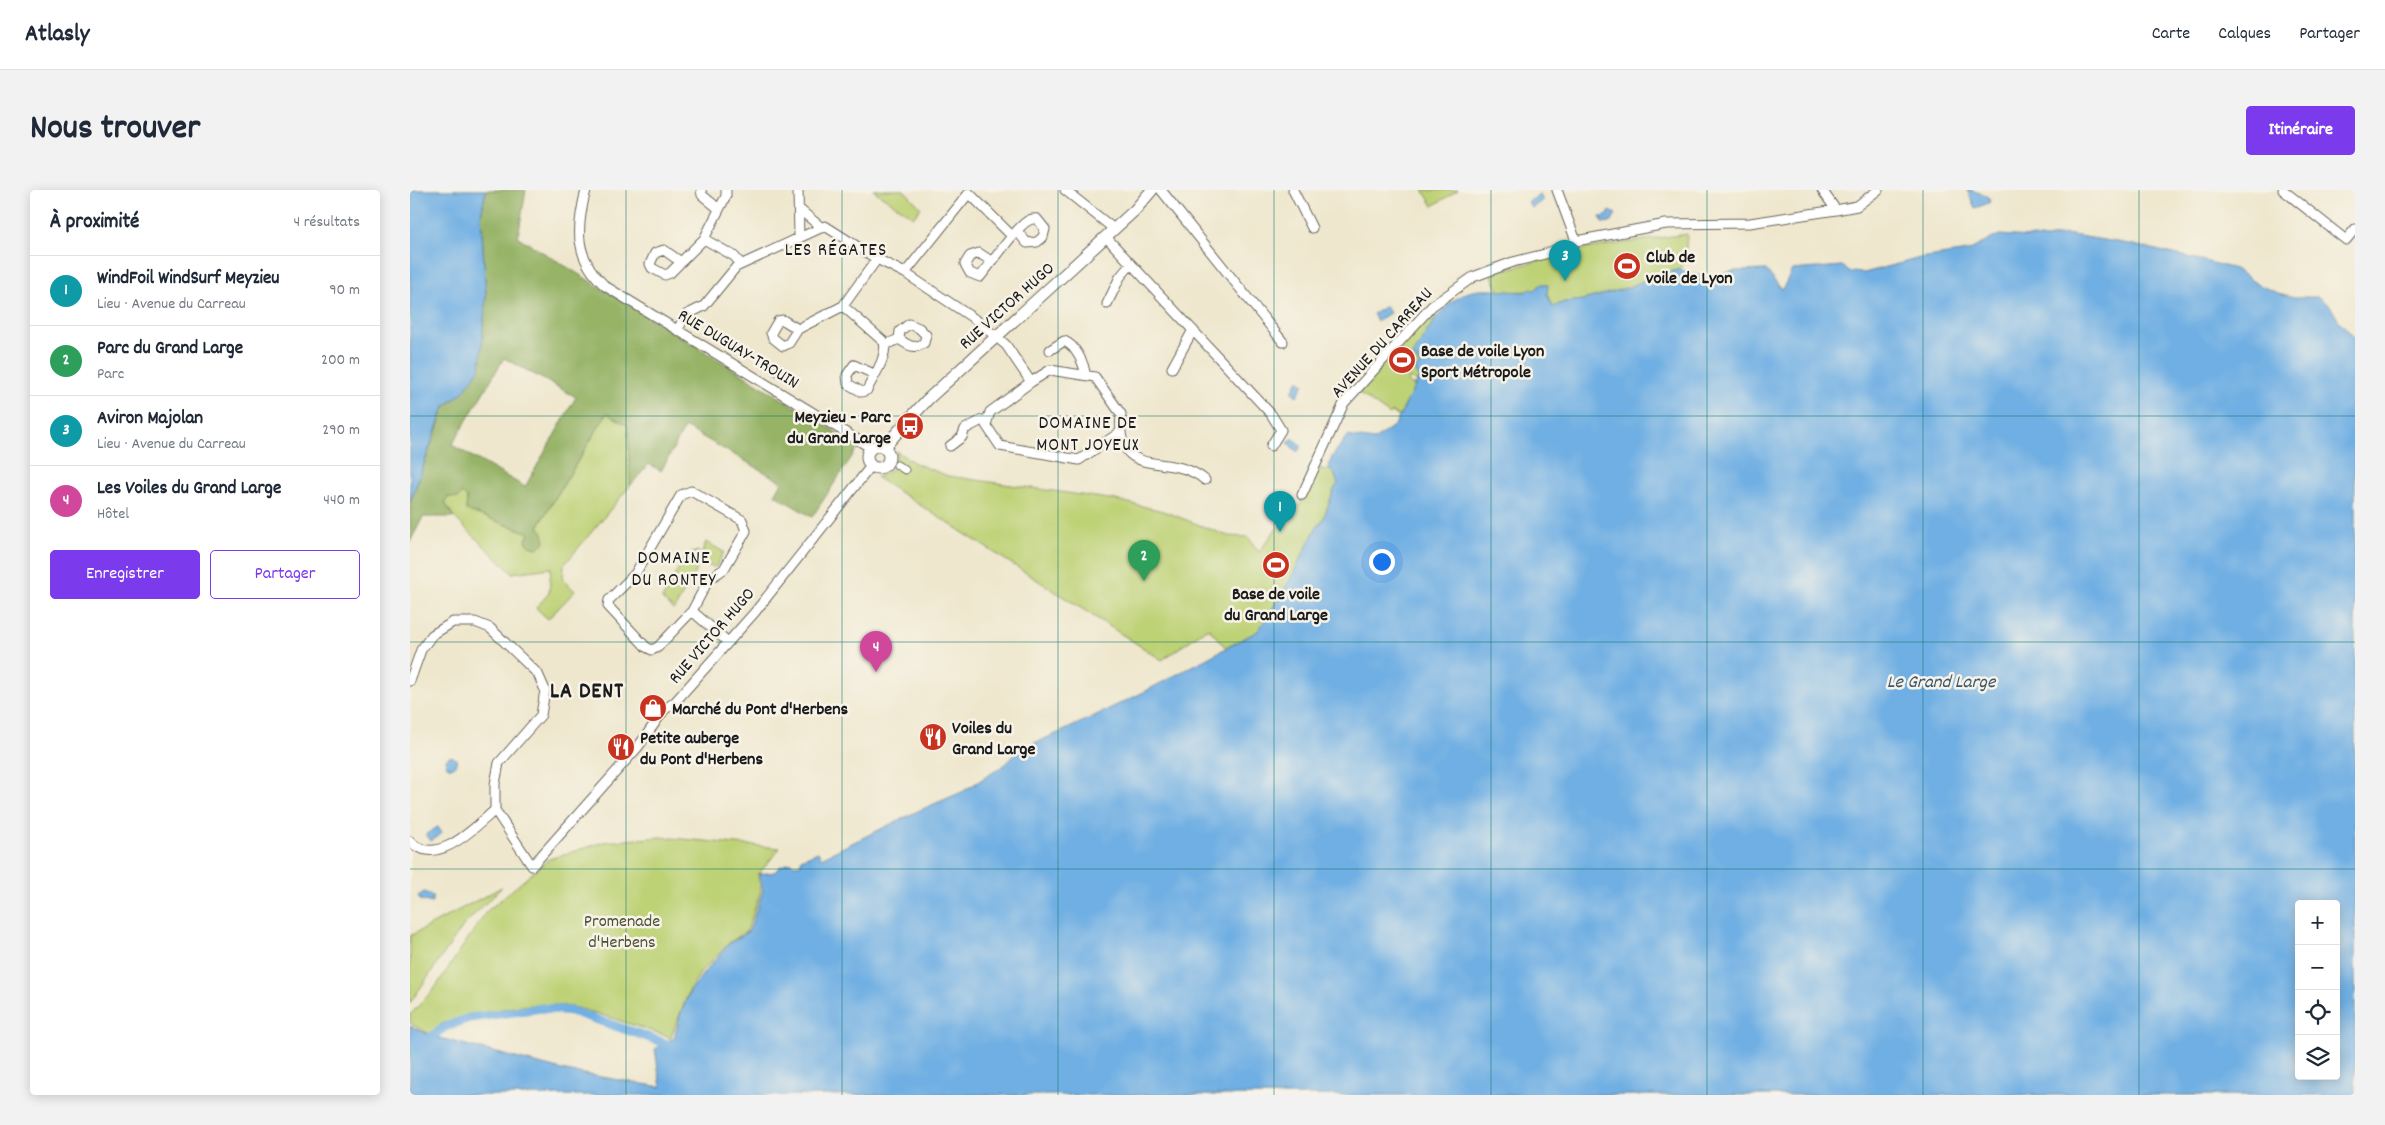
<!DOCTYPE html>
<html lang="fr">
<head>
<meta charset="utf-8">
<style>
  :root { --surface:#fff; --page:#f2f2f3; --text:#1f2937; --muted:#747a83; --line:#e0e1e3; --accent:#7c3aed }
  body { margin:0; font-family:Dekko,sans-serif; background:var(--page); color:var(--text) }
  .controls { position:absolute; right:15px; bottom:15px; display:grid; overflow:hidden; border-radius:5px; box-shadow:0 2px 12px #0003 }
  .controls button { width:45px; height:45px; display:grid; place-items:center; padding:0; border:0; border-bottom:1px solid var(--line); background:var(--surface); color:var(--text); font:25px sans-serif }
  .you { position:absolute; left:971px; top:371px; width:18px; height:18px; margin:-12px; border:4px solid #fff; border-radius:50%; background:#1a73e8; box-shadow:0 0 0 8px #1a73e833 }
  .badge { display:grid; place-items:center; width:32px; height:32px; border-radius:50%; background:var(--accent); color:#fff; font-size:16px; font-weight:700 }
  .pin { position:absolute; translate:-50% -41px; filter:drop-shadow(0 1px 2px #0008) }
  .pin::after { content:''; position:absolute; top:26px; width:18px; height:15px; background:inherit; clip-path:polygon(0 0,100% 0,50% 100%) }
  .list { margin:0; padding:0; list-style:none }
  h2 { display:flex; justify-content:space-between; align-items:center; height:65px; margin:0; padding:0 20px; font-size:21px }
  h2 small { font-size:16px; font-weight:400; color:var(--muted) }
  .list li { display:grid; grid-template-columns:32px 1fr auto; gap:15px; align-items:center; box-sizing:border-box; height:70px; padding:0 20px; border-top:1px solid var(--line) }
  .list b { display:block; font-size:19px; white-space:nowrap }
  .list p { margin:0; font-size:16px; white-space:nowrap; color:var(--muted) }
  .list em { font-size:16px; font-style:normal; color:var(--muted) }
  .actions { display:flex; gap:10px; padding:15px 20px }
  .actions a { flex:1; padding:11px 0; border:1px solid var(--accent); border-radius:5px; text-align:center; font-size:18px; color:var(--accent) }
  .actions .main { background:var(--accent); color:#fff }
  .icon { flex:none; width:28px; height:28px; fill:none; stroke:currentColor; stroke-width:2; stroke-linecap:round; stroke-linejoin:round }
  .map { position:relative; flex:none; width:1945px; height:905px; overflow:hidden; border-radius:5px }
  header { display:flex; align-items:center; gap:30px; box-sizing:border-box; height:70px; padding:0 25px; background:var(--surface); border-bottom:1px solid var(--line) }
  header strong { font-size:24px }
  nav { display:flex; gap:28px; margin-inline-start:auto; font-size:18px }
  .intro { display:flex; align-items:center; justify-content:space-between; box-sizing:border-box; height:120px; padding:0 30px }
  h1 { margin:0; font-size:35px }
  .button { padding:12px 22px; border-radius:5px; background:var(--accent); color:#fff; font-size:18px; font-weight:700 }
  main { display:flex; gap:30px; padding:0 30px }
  aside { flex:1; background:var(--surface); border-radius:5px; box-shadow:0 2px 12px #0003 }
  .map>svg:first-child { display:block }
</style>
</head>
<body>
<header>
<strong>Atlasly</strong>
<nav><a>Carte</a><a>Calques</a><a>Partager</a></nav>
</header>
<div class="intro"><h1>Nous trouver</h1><a class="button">Itinéraire</a></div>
<main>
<aside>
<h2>À proximité<small>4 résultats</small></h2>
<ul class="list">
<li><span class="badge" style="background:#0f9aa8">1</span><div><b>WindFoil WindSurf Meyzieu</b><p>Lieu · Avenue du Carreau</p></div><em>90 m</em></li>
<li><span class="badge" style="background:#2e9e5b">2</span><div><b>Parc du Grand Large</b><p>Parc</p></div><em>200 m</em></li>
<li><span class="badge" style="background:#0f9aa8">3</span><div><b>Aviron Majolan</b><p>Lieu · Avenue du Carreau</p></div><em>290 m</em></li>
<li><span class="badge" style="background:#d1479c">4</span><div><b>Les Voiles du Grand Large</b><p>Hôtel</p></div><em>440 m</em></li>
</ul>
<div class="actions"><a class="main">Enregistrer</a><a>Partager</a></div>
</aside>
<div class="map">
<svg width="1945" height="905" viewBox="0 0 1945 905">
  <rect width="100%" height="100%" fill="#f7f3e8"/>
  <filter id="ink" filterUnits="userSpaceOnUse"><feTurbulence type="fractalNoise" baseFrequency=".02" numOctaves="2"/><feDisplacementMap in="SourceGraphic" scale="10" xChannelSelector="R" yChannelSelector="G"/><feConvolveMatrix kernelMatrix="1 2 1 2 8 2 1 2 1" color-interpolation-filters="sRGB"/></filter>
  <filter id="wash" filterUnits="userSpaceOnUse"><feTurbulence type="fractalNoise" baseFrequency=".0096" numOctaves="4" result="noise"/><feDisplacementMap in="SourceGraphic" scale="20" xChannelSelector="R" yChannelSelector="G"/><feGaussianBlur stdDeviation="1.12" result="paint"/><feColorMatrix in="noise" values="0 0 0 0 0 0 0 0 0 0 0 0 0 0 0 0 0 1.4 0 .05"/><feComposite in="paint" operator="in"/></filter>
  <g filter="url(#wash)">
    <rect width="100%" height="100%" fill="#efe7cd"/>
    <!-- green -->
    <path fill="#bdd175" stroke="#6c7648" d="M463,0H494L511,18L503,27Z
      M1013,0H1048L1023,16Z
      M1277,44L1275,72L1270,79L1239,88L1217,98L1173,110L1154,112L1143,117L1137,104C1122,99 1106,102 1089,102L1081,83L1151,65L1157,61Z
      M1021,122L1026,127L1003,165L1010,176L1005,180L1009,188L1008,192L1000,188L998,193L1005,196L991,228L982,222L980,225L949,203Z
      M197,223L218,236L220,296L154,375L153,390L165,401L138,429L126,418L139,403L141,378L102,383L44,327L35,313L38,307L52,303L57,308L56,320L119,343L116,350L119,356L127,358L128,337Z
      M486,261L505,273L538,286L706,310L753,321L818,346L838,347L849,362L866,339L884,323L892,311L906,278L923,281L928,294L925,297L912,332L907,336L881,388L848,441L816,458L798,438L752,470L466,287C479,284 488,275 486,261Z
      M296,352L314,362L306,377L295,375L292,362Z
      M288,361L290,373L264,420L252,409L276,365Z
      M250,647L370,658L348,685L351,701L337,741L319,753L291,782L280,799L260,849L258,846C226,837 194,824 162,817C119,809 72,823 31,834L30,840L21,845L0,833V825L25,798L76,722L139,669L194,652Z
      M92,697L53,736L0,813V746Z"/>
    <!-- forest -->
    <path fill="#96b366" stroke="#596841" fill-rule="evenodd" d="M76,0H116L108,47L449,256L402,327L365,305L372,292L275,237L251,281L239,274L220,296L218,236L197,223L128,336L133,343L135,352L127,358L119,356L116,350L119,343L56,320L57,308L52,303L48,308L38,307L35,313L44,327H13L0,352V313L35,217L53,202L76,106L71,25ZM94,168L166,207L115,297L42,255Z"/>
    <!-- water -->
    <path fill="#6fafe3" stroke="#466680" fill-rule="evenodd" d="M0,0H76L71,25L76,106L70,178L53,202L34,217L0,313Z
      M1560,0L1577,5L1580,10L1579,13L1565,18L1557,0Z
      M1130,5L1133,11L1122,18L1118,12Z
      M1200,21L1206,24L1201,32L1192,33L1190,27L1197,26Z
      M1656,44L1719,54L1791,70L1825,79L1847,94L1868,103L1884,107H1908L1920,116L1929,131L1945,148V905H0V836L22,846L156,881L251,897L245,859L264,848L271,822L281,800L293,784L320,753L339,741L353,701L349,684L365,682L369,677L381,672L384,675L391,674V669L408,662L411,668L510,620L552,602L593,576L612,558L651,542L732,503L848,441L881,388L907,336L912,332L925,297L928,294L923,281L918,278L922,267L937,246L964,250L985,235L1009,188L1005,179L1010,175L1003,165C1018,140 1037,102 1070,100C1085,99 1101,102 1116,102L1121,98L1125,100L1131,94L1138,95L1137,104L1143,117L1154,112L1173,110L1217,98L1239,88L1270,79L1284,85L1295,86L1326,81L1356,80L1372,100L1382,80L1432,76L1441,82L1454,83L1510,68L1558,61L1589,45L1636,48ZM1889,714H1926V886H1889Z
      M976,116L980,123L967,131L963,124Z
      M372,170L378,174L372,184L365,180Z
      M888,190L894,194L887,206L882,202Z
      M883,248L892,257L887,262L878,253Z
      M35.5 572a5.5 5.5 0 1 1 11 0a5.5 5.5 0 1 1-11 0Z
      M28,637L32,643L21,651L16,644Z
      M14,702L23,706L22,713L10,710L8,706Z"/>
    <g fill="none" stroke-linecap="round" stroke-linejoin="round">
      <!-- canal -->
      <path stroke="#6fafe3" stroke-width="9" d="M22,846L35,837L59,828L132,818L161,821L255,853"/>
    </g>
  </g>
  <g filter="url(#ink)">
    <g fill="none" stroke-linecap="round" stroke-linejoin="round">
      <!-- pedestrian casing -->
      <g stroke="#66635a" stroke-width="9">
        <path id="pedestrian" d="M487,275L495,280"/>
      </g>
      <!-- minor casing -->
      <g stroke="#66635a" stroke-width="11">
        <path id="minor" d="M176,0C166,39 164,67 195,96L461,258
          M291,0L292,5L309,19
          M388,0L389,48
          M655,0L704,39
          M751,0L873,152
          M883,0L902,38
          M1147,0L1166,51
          M1412,0L1426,20
          M1873,0L1936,50L1945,39
          M389,19L412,38
          M602,46C609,39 617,27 627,29L635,39L633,47L627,52L617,53L607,41
          M696,47L861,224L871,240L861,256
          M294,49L324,66L331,74
          M271,72L254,60L245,63L240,74L242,78L255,85L260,83L294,49L316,6V0
          M495,83L559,3L602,46L570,87L560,83L555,74L560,66L569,63L581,71
          M697,114L710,87L721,74
          M433,116L474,152C478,167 463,187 457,200L452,202L438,194L437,185L444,175L464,184
          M268,139L276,125L294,116L326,77L415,36L467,69L495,83L566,130L596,155L621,192L640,180L685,187L711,224C705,295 759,259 795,290
          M388,139L379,153L373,156L363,148L361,143L368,131L373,130L388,139L433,116L467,69
          M475,155L489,149C498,155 503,160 514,153L516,145L509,138L499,134L490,141L489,149
          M640,160L654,151C665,155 675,174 675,185
          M762,178L783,140
          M621,192L580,222L576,235L590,256L669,270L709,243
          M540,256L552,247L555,239L572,230H577
          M892,305L934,213L1022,116L1063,87L1103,72L1135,64L1166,51L1256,34L1340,33L1426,20L1447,16L1468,0
          M282,421L299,389L314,379L336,341L332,330L281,301L271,305L225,384L199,410L198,416L236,457L242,460L248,457L282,421L318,452
          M0,491L11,460L22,445L43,432H65L80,438L128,484L135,500L131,525L89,573L85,594V620L122,676L228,557L254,520L265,512L345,422L461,276
          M0,651C26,679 65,637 85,620"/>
      </g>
      <!-- tertiary casing -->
      <g stroke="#66635a" stroke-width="13">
        <path id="tertiary" d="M457 267a11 11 0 1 1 22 0a11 11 0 1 1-22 0Z
          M474,257L517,210L725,20L742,0"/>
      </g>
      <!-- pedestrian -->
      <use href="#pedestrian" stroke="#fff" stroke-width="7"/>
      <!-- minor -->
      <use href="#minor" stroke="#fff" stroke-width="9"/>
      <!-- tertiary -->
      <use href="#tertiary" stroke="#fff" stroke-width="11"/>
    </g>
  </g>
  <!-- grid -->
  <path fill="none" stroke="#0f766e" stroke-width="1" stroke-opacity="0.55" d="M216,0V905M432,0V905M648,0V905M864,0V905M1081,0V905M1297,0V905M1513,0V905M1729,0V905M0,226H1945M0,452H1945M0,679H1945"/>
  <!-- icons -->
  <defs>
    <g id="stadium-disc" transform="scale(1.4375)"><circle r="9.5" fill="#c8321e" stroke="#f7f3e8"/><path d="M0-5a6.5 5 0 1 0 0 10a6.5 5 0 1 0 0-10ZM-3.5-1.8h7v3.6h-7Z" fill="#fff"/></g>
    <g id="bus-disc" transform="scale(1.4375)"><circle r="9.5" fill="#c8321e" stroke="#f7f3e8"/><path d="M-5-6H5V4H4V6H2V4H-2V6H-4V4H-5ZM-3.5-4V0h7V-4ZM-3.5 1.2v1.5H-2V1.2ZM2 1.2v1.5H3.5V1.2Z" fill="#fff"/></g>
    <g id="shop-disc" transform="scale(1.4375)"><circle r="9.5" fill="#c8321e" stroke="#f7f3e8"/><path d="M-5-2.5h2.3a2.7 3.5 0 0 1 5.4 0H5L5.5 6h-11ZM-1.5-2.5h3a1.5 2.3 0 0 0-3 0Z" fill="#fff"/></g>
    <g id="restaurant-disc" transform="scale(1.4375)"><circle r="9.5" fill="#c8321e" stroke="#f7f3e8"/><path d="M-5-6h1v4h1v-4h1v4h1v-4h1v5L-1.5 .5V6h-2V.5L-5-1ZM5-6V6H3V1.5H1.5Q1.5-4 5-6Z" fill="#fff"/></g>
  </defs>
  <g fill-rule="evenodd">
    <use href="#stadium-disc" x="1217" y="76"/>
    <use href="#stadium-disc" x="992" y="170"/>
    <use href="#bus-disc" x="500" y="236"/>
    <use href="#stadium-disc" x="866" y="375"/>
    <use href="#shop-disc" x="243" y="518"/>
    <use href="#restaurant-disc" x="523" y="547"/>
    <use href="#restaurant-disc" x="211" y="557"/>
  </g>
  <g text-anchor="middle" stroke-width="5" stroke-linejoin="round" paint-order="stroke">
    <!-- poi labels -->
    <g font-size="18" font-weight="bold" fill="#1c1c1c" stroke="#f7f3e8" text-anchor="start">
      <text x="1236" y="72">Club de<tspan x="1236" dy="21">voile de Lyon</tspan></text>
      <text x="1011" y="166">Base de voile Lyon<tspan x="1011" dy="21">Sport Métropole</tspan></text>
      <text x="481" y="232" text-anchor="end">Meyzieu - Parc<tspan x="481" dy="21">du Grand Large</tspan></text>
      <text x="866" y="409" text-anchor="middle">Base de voile<tspan x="866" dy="21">du Grand Large</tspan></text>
      <text x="262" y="524">Marché du Pont d'Herbens</text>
      <text x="542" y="543">Voiles du<tspan x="542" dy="21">Grand Large</tspan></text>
      <text x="230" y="553">Petite auberge<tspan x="230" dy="21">du Pont d'Herbens</tspan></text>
    </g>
    <!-- street labels -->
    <g font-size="18" fill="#1c1c1c" stroke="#f7f3e8">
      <text transform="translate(596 115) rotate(-42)" y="6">RUE VICTOR HUGO</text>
      <text transform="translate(971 152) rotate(-48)" y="6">AVENUE DU CARREAU</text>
      <text transform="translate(329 158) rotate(31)" y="6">RUE DUGUAY-TROUIN</text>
      <text transform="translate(301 445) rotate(-49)" y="6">RUE VICTOR HUGO</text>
    </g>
    <!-- park labels -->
    <g font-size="18" fill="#4c5237" stroke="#f7f3e8">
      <text x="212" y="736">Promenade<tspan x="212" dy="21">d'Herbens</tspan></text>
    </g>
    <!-- neighbourhood labels -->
    <g font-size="19" letter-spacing="1" fill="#1c1c1c" stroke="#f7f3e8">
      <text x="426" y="65">LES RÉGATES</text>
      <text x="678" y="238">DOMAINE DE<tspan x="678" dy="22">MONT JOYEUX</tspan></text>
      <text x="264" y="373">DOMAINE<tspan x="264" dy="22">DU RONTEY</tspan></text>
    </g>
    <!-- water labels -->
    <g font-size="19" font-style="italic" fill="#3d576c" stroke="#f7f3e8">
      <text x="1531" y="497">Le Grand Large</text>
    </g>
    <!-- district labels -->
    <g font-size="22" font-weight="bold" letter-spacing="1" fill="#1c1c1c" stroke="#f7f3e8">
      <text x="177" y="507">LA DENT</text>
    </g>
  </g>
</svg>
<div class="controls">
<button>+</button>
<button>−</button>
<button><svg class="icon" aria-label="locate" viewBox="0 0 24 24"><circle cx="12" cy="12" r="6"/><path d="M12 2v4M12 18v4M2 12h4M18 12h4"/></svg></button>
<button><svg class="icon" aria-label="layers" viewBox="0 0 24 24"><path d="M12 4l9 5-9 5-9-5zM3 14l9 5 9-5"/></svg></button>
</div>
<div class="you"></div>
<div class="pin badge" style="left:870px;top:342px;background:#0f9aa8">1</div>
<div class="pin badge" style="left:734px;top:391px;background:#2e9e5b">2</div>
<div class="pin badge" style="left:1155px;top:91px;background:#0f9aa8">3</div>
<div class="pin badge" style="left:466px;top:482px;background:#d1479c">4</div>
</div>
</main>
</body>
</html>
